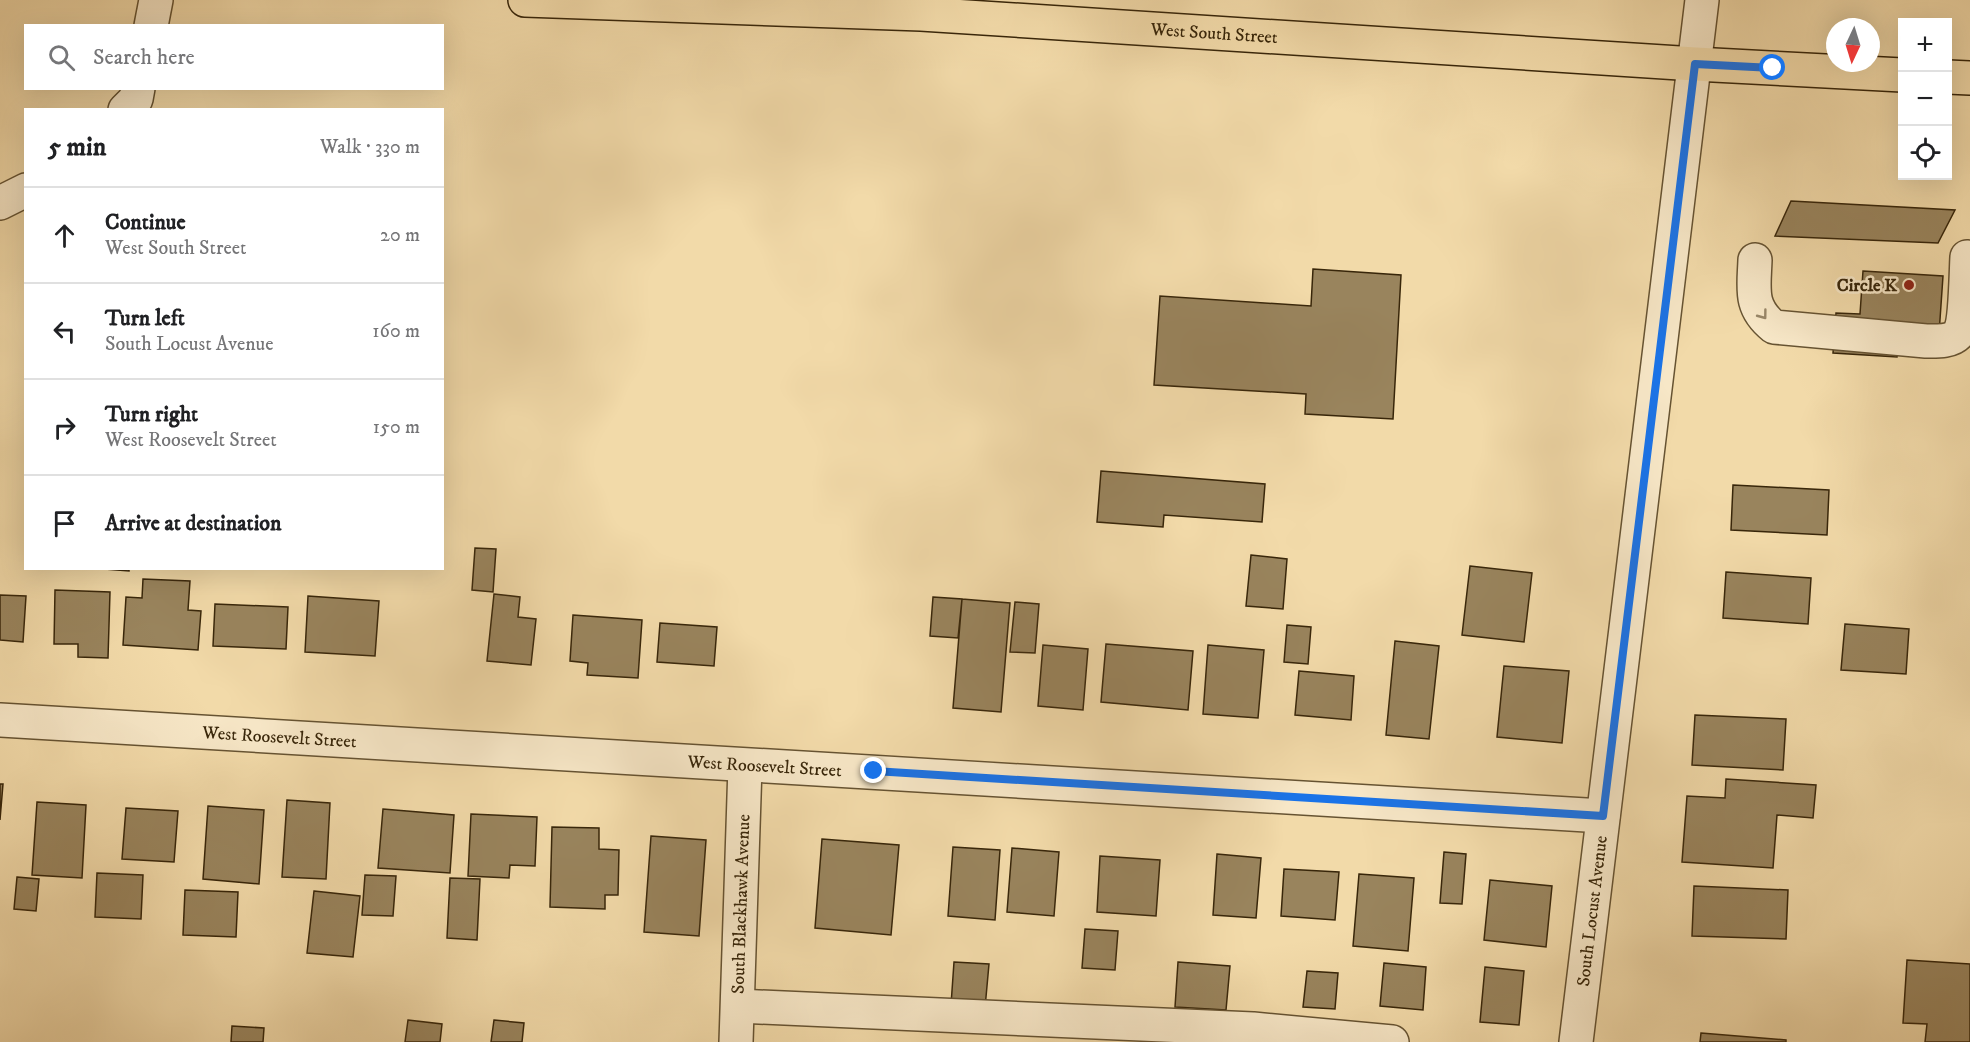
<!DOCTYPE html>
<html lang="en">
<head>
<meta charset="utf-8">
<style>
  :root { --surface:#fff; --page:#f2f2f2; --text:#202124; --muted:#757577; --line:#e0e0e0 }
  body { margin:0; font-family:"IM FELL DW Pica",serif; background:var(--page); color:var(--text) }
  .controls { position:absolute; right:18px; top:18px; display:grid; overflow:hidden; border-radius:0px; box-shadow:0 6px 24px #0002 }
  .controls button { width:54px; height:54px; display:grid; place-items:center; padding:0; border:0; border-bottom:2px solid var(--line); background:var(--surface); color:var(--text); font:30px sans-serif }
  .compass { position:absolute; left:1826px; top:18px; width:54px; height:54px; border-radius:50%; background:var(--surface); box-shadow:0 6px 24px #0002; rotate:184deg }
  .stop { position:absolute; width:18px; height:18px; margin:-14px; border:4px solid #1a73e8; border-radius:50%; background:#fff }
  .stop.end { background:#1a73e8; border-color:#fff; box-shadow:0 2px 6px #0008 }
  .list { margin:0; padding:0; list-style:none }
  h2 { display:flex; justify-content:space-between; align-items:center; height:78px; margin:0; padding:0 24px; font-size:26px }
  h2 small { font-size:20px; font-weight:400; color:var(--muted) }
  .list li { display:grid; grid-template-columns:39px 1fr auto; gap:18px; align-items:center; box-sizing:border-box; height:96px; padding:0 24px; border-top:2px solid var(--line) }
  .list b { display:block; font-size:22px; white-space:nowrap }
  .list p { margin:0; font-size:20px; white-space:nowrap; color:var(--muted) }
  .list em { font-size:20px; font-style:normal; color:var(--muted) }
  .icon { flex:none; width:33px; height:33px; fill:none; stroke:currentColor; stroke-width:2; stroke-linecap:round; stroke-linejoin:round }
  .map { position:relative; flex:none; width:1970px; height:1042px; overflow:hidden }
  .search { position:absolute; background:var(--surface); box-shadow:0 6px 24px #0002; left:24px; top:24px; width:420px; height:66px; display:flex; align-items:center; gap:15px; box-sizing:border-box; padding:0 21px; border-radius:0px; color:var(--muted); font-size:22px }
  .panel { position:absolute; background:var(--surface); box-shadow:0 6px 24px #0002; left:24px; top:108px; width:420px; height:462px; border-radius:0px }
  .map>svg:first-child { display:block }
</style>
</head>
<body>
<div class="map">
<svg width="1970" height="1042" viewBox="0 0 1970 1042">
  <rect width="100%" height="100%" fill="#f2daa9"/>
  <filter id="stains"><feTurbulence type="fractalNoise" baseFrequency=".00333" numOctaves="4"/><feColorMatrix values="0 0 0 0 .2 0 0 0 0 .09 0 0 0 0 .02 0 0 0 .5 -.17"/></filter>
  <radialGradient id="worn" r=".72"><stop offset=".6" stop-color="#630" stop-opacity="0"/><stop offset="1" stop-color="#630" stop-opacity=".3"/></radialGradient>
  <!-- building -->
  <path fill="#99845d" stroke="#38260a" stroke-width="1.5" d="M1791,201L1955,210L1938,243L1775,236Z
    M1313,269L1401,275L1393,419L1305,414L1306,394L1154,385L1160,296L1311,306Z
    M1863,271L1943,276L1939,334L1899,332L1897,357L1833,353L1836,313L1860,314Z
    M1101,471L1265,484L1262,522L1164,515L1163,527L1097,522Z
    M1733,485L1829,490L1827,535L1731,530Z
    M475,548L496,549L493,592L472,590Z
    M1251,555L1287,559L1283,609L1246,606Z
    M1470,566L1532,573L1524,642L1462,635Z
    M91,568H129V571Z
    M1726,572L1811,578L1808,624L1723,618Z
    M143,579L190,581L188,610L201,611L198,650L123,645L126,597L142,598Z
    M55,590L110,592L108,658L78,657V644H54Z
    M494,594L520,597L518,617L536,619L531,665L487,661Z
    M0,595L26,596L23,642L0,640Z
    M308,596L379,601L375,656L305,652Z
    M933,597L962,599L958,638L930,636Z
    M962,599L1010,603L1001,712L953,708Z
    M1015,602L1039,604L1035,653L1010,652Z
    M215,604L288,607L286,649L213,646Z
    M573,615L642,620L638,678L587,675L588,663L570,661Z
    M660,623L717,627L714,666L657,662Z
    M1845,624L1909,629L1906,674L1841,670Z
    M1287,625L1311,627L1308,664L1284,662Z
    M1395,641L1439,646L1429,739L1386,735Z
    M1106,644L1193,651L1188,710L1101,702Z
    M1043,645L1088,649L1083,710L1038,706Z
    M1208,645L1264,650L1258,718L1203,714Z
    M1504,666L1569,671L1562,743L1497,737Z
    M1299,671L1354,676L1351,720L1295,715Z
    M1695,715L1786,719L1783,770L1692,765Z
    M1726,779L1816,785L1813,818L1777,815L1773,868L1682,862L1687,796L1725,798Z
    M0,784H3L0,820Z
    M287,800L330,803L326,879L282,877Z
    M37,802L86,805L82,878L32,875Z
    M208,806L264,810L259,884L203,879Z
    M126,808L178,811L174,862L122,859Z
    M383,809L454,815L450,873L378,868Z
    M471,814L537,817L535,866L510,865L509,878L468,876Z
    M552,827L599,828V849L619,850L618,895H605V909L550,907Z
    M651,836L706,840L699,936L644,932Z
    M822,839L899,845L891,935L815,928Z
    M953,847L1000,850L995,920L948,916Z
    M1012,848L1059,852L1054,916L1007,912Z
    M1444,852L1466,854L1462,904L1440,903Z
    M1217,854L1261,858L1256,918L1213,915Z
    M1100,856L1160,860L1156,916L1097,912Z
    M1284,869L1339,872L1335,920L1281,916Z
    M97,873L143,875L141,919L95,917Z
    M1359,874L1414,878L1408,951L1353,946Z
    M365,875L396,876L393,916L362,915Z
    M17,877L39,879L36,911L14,909Z
    M450,878L480,879L477,940L447,938Z
    M1490,880L1552,886L1546,947L1484,940Z
    M1694,886L1788,890L1786,939L1692,936Z
    M185,890L238,892L236,937L183,935Z
    M314,891L360,896L353,957L307,953Z
    M1085,929L1118,931L1115,970L1082,968Z
    M1907,960L1970,964V1042H1925L1927,1024L1903,1023Z
    M954,962L989,964L985,1008L951,1005Z
    M1178,962L1230,966L1226,1010L1175,1007Z
    M1384,963L1426,967L1423,1010L1380,1006Z
    M1485,967L1524,971L1519,1025L1480,1022Z
    M1307,971L1338,973L1335,1009L1303,1007Z
    M408,1020L442,1024L440,1042H405Z
    M494,1020L524,1023L522,1042H491Z
    M232,1026L264,1028L263,1042H231Z
    M1701,1033L1786,1040V1042H1700Z"/>
  <g fill="none" stroke-linecap="round" stroke-linejoin="round">
    <!-- minor casing -->
    <g stroke="#665332" stroke-width="36">
      <g id="minor">
        <path d="M151,26L156,0"/>
        <path d="M125,110L136,99L138,88"/>
        <path d="M0,203L26,190"/>
        <path d="M1755,260C1754,289 1749,307 1774,327L1926,341C1936,341 1951,342 1958,334C1966,324 1966,272 1967,257"/>
        <path id="s1" d="M0,720L1603,816"/>
        <path d="M738,1006L1253,1029L1392,1042"/>
        <path id="s2" d="M736,1042L745,766"/>
        <path id="s3" d="M1576,1042L1702,0"/>
      </g>
    </g>
    <!-- major casing -->
    <g stroke="#38260a" stroke-width="36">
      <g id="major">
        <path id="s4" d="M525,0L921,14L1695,64L1902,75"/>
        <path d="M1948,77L1970,78"/>
      </g>
    </g>
    <!-- minor -->
    <use href="#minor" stroke="#f7e7c7" stroke-width="33"/>
    <!-- major -->
    <use href="#major" stroke="#f2daa9" stroke-width="33"/>
  </g>
  <!-- one-way arrows -->
  <defs><path id="oneway-chevron" d="M-2-3.5L2.5 0L-2 3.5" fill="none" stroke-width="1.6" stroke-linecap="round" stroke-linejoin="round" transform="scale(1.5)"/></defs>
  <use stroke="#988668" href="#oneway-chevron" transform="translate(1763 315) rotate(53)"/>
  <g fill="none" stroke-linecap="round" stroke-linejoin="round">
    <!-- route -->
    <path stroke="#1a73e8" stroke-width="8" d="M874,771L1603,816L1695,64L1773,68"/>
  </g>
  <!-- markers -->
  <circle fill="#8f2418" stroke="#f7e7c7" stroke-width="2" cx="1909" cy="285" r="6"/>
  <g text-anchor="middle" stroke-width="5" stroke-linejoin="round" paint-order="stroke">
    <!-- street labels -->
    <g font-size="18" fill="#38260a" stroke="#f7e7c7">
      <text dy="6" stroke="none"><textPath href="#s4" startOffset="690">West South Street</textPath></text>
      <text dy="6" stroke="none"><textPath href="#s1" startOffset="280">West Roosevelt Street</textPath></text>
      <text dy="6" stroke="none"><textPath href="#s1" startOffset="766">West Roosevelt Street</textPath></text>
      <text dy="6" stroke="none"><textPath href="#s2" startOffset="138">South Blackhawk Avenue</textPath></text>
      <text dy="6" stroke="none"><textPath href="#s3" startOffset="132">South Locust Avenue</textPath></text>
    </g>
    <!-- poi labels -->
    <g font-size="18" font-weight="bold" fill="#38260a" stroke="#f7e7c7" text-anchor="end">
      <text x="1897" y="291">Circle K</text>
    </g>
  </g>
  <rect width="100%" height="100%" filter="url(#stains)"/>
  <rect width="100%" height="100%" fill="url(#worn)"/>
</svg>
<div class="controls">
<button>+</button>
<button>−</button>
<button><svg class="icon" aria-label="locate" viewBox="0 0 24 24"><circle cx="12" cy="12" r="6"/><path d="M12 2v4M12 18v4M2 12h4M18 12h4"/></svg></button>
</div>
<svg class="compass" viewBox="-18 -18 36 36"><path d="M0-13l5 13h-10z" fill="#e53935"/><path d="M0 13l5-13h-10z" fill="#757577"/></svg>
<div class="stop" style="left:1773px;top:68px"></div>
<div class="stop end" style="left:874px;top:771px"></div>
<div class="search"><svg class="icon" aria-label="search" viewBox="0 0 24 24"><circle cx="10" cy="10" r="6"/><path d="M15 15l6 6"/></svg>Search here</div>
<section class="panel">
<h2>5 min<small>Walk · 330 m</small></h2>
<ul class="list">
<li><svg class="icon" aria-label="ahead" viewBox="0 0 24 24"><path d="M12 20V5M6 11l6-6 6 6"/></svg><div><b>Continue</b><p>West South Street</p></div><em>20 m</em></li>
<li><svg class="icon" aria-label="left" viewBox="0 0 24 24"><path d="M17 20v-9H6M10 6l-5 5 5 5"/></svg><div><b>Turn left</b><p>South Locust Avenue</p></div><em>160 m</em></li>
<li><svg class="icon" aria-label="right" viewBox="0 0 24 24"><path d="M7 20v-9h11M14 6l5 5-5 5"/></svg><div><b>Turn right</b><p>West Roosevelt Street</p></div><em>150 m</em></li>
<li><svg class="icon" aria-label="arrive" viewBox="0 0 24 24"><path d="M6 21V4h12l-3 4 3 4H6"/></svg><div><b>Arrive at destination</b></div></li>
</ul>
</section>
</div>
</body>
</html>
